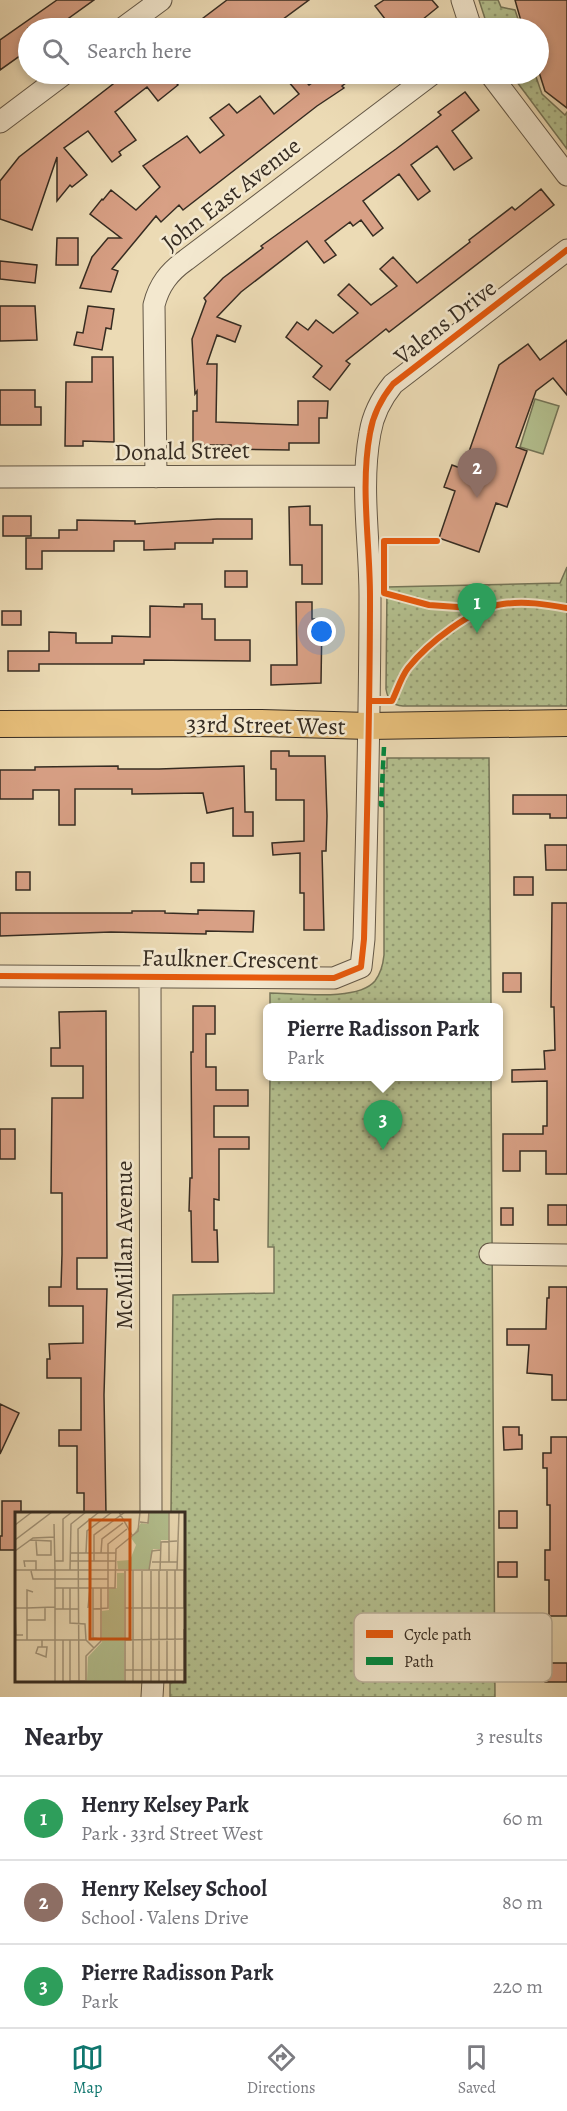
<!DOCTYPE html>
<html lang="en">
<head>
<meta charset="utf-8">
<style>
  :root { --surface:#fff; --page:#f7f7f7; --text:#2b2b33; --muted:#7c7c81; --line:#e1e1e2; --accent:#0f766e }
  body { margin:0; font-family:Alegreya,serif; background:var(--page); color:var(--text) }
  .you { position:absolute; left:322px; top:632px; width:21px; height:21px; margin:-15px; border:4px solid #fff; border-radius:50%; background:#1a73e8; box-shadow:0 0 0 9px #1a73e833 }
  .badge { display:grid; place-items:center; width:39px; height:39px; border-radius:50%; background:var(--accent); color:#fff; font-size:20px; font-weight:700 }
  .pin { position:absolute; translate:-50% -50px; filter:drop-shadow(0 2px 3px #0008) }
  .pin::after { content:''; position:absolute; top:32px; width:21px; height:18px; background:inherit; clip-path:polygon(0 0,100% 0,50% 100%) }
  .popup { position:absolute; left:263px; top:1003px; width:240px; height:78px; box-sizing:border-box; display:grid; place-content:center; border-radius:9px; background:var(--surface); filter:drop-shadow(0 2px 4px #0005); font-size:20px; white-space:nowrap; color:var(--muted) }
  .popup b { font-size:22px; color:var(--text) }
  .popup::after { content:''; position:absolute; left:50%; top:100%; margin-left:-12px; border:12px solid transparent; border-top-color:var(--surface) }
  .list { margin:0; padding:0; list-style:none }
  h2 { display:flex; justify-content:space-between; align-items:center; height:78px; margin:0; padding:0 24px; font-size:26px }
  h2 small { font-size:20px; font-weight:400; color:var(--muted) }
  .list li { display:grid; grid-template-columns:39px 1fr auto; gap:18px; align-items:center; box-sizing:border-box; height:84px; padding:0 24px; border-top:2px solid var(--line) }
  .list b { display:block; font-size:22px; white-space:nowrap }
  .list p { margin:0; font-size:20px; white-space:nowrap; color:var(--muted) }
  .list em { font-size:20px; font-style:normal; color:var(--muted) }
  .icon { flex:none; width:33px; height:33px; fill:none; stroke:currentColor; stroke-width:2; stroke-linecap:round; stroke-linejoin:round }
  .map { position:relative; flex:none; width:567px; height:1697px; overflow:hidden }
  .search { position:absolute; background:var(--surface); box-shadow:0 3px 9px #0003; left:18px; right:18px; top:18px; height:66px; display:flex; align-items:center; gap:15px; box-sizing:border-box; padding:0 21px; border-radius:33px; color:var(--muted); font-size:22px }
  .sheet { height:330px; background:var(--surface) }
  nav { display:flex; justify-content:space-around; align-items:center; box-sizing:border-box; height:84px; border-top:2px solid var(--line); background:var(--surface); font-size:16px; color:var(--muted) }
  nav a { display:grid; justify-items:center; gap:3px }
  nav .on { color:var(--accent) }
  .map>svg:first-child { display:block }
</style>
</head>
<body>
<div class="map">
<svg width="567" height="1697" viewBox="0 0 567 1697">
  <defs>
    <pattern id="grass-dots" width="8" height="8" patternUnits="userSpaceOnUse" patternTransform="scale(1.5)"><rect width="8" height="8" fill="#b4c190"/><path d="M2 2h.1M6 6h.1" fill="none" stroke="#939d75" stroke-width="1.8" stroke-linecap="round"/></pattern>
  </defs>
  <rect width="100%" height="100%" fill="#ecdbb5"/>
  <filter id="stains"><feTurbulence type="fractalNoise" baseFrequency=".00333" numOctaves="4"/><feColorMatrix values="0 0 0 0 .2 0 0 0 0 .09 0 0 0 0 .02 0 0 0 .5 -.17"/></filter>
  <radialGradient id="worn" r=".72"><stop offset=".6" stop-color="#630" stop-opacity="0"/><stop offset="1" stop-color="#630" stop-opacity=".3"/></radialGradient>
  <!-- grass -->
  <path fill="url(#grass-dots)" stroke="#757659" stroke-width="1.5" d="M479,0H498L501,7L515,10L521,28H488Z
    M511,74H535L542,94L565,115L567,112V149Z
    M567,567V706H403C392,705 388,701 386,689L387,587L560,583Z
    M387,758H489L491,1007H270V993C296,993 357,1002 375,981C381,973 383,965 384,955V768H387Z
    M270,1077H491L495,1697H170V1681L183,1680V1514H171L173,1295L274,1293V1247H268Z"/>
  <!-- pitch -->
  <path fill="#b4c190" stroke="#757659" stroke-width="1.5" d="M535,399L559,406L543,454L520,447Z"/>
  <!-- building -->
  <path fill="#d8a085" stroke="#362c22" stroke-width="1.5" d="M57,0H94L55,28H28V50L0,70V40Z
    M227,0H309L282,20L288,28H190Z
    M384,0H432L438,7L412,28H392L375,6Z
    M515,0H567V108L545,91L538,69V28H523Z
    M126,74H169L178,85L158,101L147,87L115,112L136,140L119,152L121,155L112,162L88,131L64,148L87,175L72,187L70,185L57,201V157L32,230L0,219V181L19,157Z
    M282,74H299L309,85L325,74H358L342,86L344,88L317,106L183,210L179,205L161,222L156,216L112,269L118,271L111,292L80,288L92,257L108,238H121L90,214L102,199L103,200L111,190L136,210L160,187L143,166L187,136L200,153L224,135L210,118L229,104L237,113L260,96L274,114L299,94Z
    M465,92L479,110L452,131L472,158L454,170L437,146L411,165L430,191L418,200L399,174L363,201L383,228L373,236L361,220L353,226L350,222L325,241L336,255L324,263L307,241L241,292L217,317L241,326L235,342L217,335L207,364H217L216,422L298,425V401H328L327,418H319V443H289V450L231,449V445H193V411H197V391L195,394L192,339L206,301L204,298L223,278L263,248L261,246L396,149L441,115L438,112Z
    M541,189L554,205L389,332L386,329L346,361L350,364L330,390L313,377L322,366L286,337L297,322L308,330L316,320L333,333L358,313L338,295L349,284L371,305L397,286L380,269L393,257L417,283L470,242L469,240L512,207L515,210Z
    M57,238H78V265H56Z
    M0,261L37,265L35,283L0,279Z
    M0,306H35L37,340L0,341Z
    M88,306L114,309L111,329L106,328L102,350L74,345L77,332L83,333Z
    M567,340V395L553,378L536,391L516,447L527,451L507,507L496,503L479,552L439,538L455,491L444,487L452,465L463,469L499,365L528,344L540,360Z
    M92,357H113L114,442L83,441V446H65L66,382H92Z
    M0,390H35V407H41V425H0Z
    M310,506V525H322V584H302V565H290L289,507Z
    M3,516H31V536H3Z
    M217,519H252V539H213V543H175V549L144,550V541H114V551H42V569H26V538H59V530H77V520L135,521V524Z
    M225,571H247V587H225Z
    M296,602H312V619H322L321,683L271,685V665H297Z
    M184,604H202V619H215V640H250V661L144,660V664H39V671H8V651H49V632L76,633V643H112V636L150,637V606L184,607Z
    M2,611H21V625H2Z
    M271,751H289V756H325L327,816L326,851H322L324,930H304V893H300V853L273,855L272,843L304,841V800H276V769H271Z
    M118,766V769H159L244,766L245,812H253V836H233V808L207,813L203,793L132,794V789H75V825H59V790H33V799H0V770H35V767Z
    M513,795H567V818H550V814H513Z
    M545,845H567V870H546Z
    M191,863H204V882H191Z
    M16,872H30V890H16Z
    M514,877H533V895H514Z
    M552,903H567V1174H546V1151H520V1171H503V1134H543V1126H547V1081L512,1082V1070L545,1069L544,1051L555,1050L554,1007H551Z
    M198,910L254,911L253,932L206,931V934L111,932L0,936V913H132V911H165V913L198,914Z
    M503,973H521V992H503Z
    M193,1006H215V1034H206V1067H216V1090H248V1106H214V1137H249V1149H219V1200L214,1199V1230H217L218,1262H192L191,1211H189L190,1178H192L191,1052H193Z
    M106,1011L107,1258H77V1289H107L104,1395L106,1514H84V1493H77V1446H59V1430H81V1378H47V1359H50L49,1344L83,1343V1306H49V1287H61L62,1254V1193H51L52,1098H83V1066H51V1048H60L59,1012Z
    M0,1129H15V1159H0Z
    M548,1205H567V1225H548Z
    M501,1208H513V1225H501Z
    M549,1287H567V1400H552V1375L527,1373L529,1345H507V1329H546L547,1298H549Z
    M0,1404L19,1413L0,1454Z
    M503,1427H519V1435H522V1449L504,1450Z
    M551,1437H567V1616H549V1580H545V1550H550V1505H547V1468H543V1453H551Z
    M2,1501H21V1514H16V1550H0V1536H2Z
    M499,1511H517V1528H499Z
    M498,1562H517V1577H498Z
    M545,1663H567V1682H545Z"/>
  <g fill="none" stroke-linecap="round" stroke-linejoin="round">
    <!-- minor casing -->
    <g stroke="#645847" stroke-width="23">
      <path id="minor" d="M462,0L471,28
        M123,28L161,0
        M490,74L567,175
        M0,122L64,74
        M0,477L365,476
        M156,477L154,305C159,285 169,272 186,260L432,74
        M0,976L334,978L361,967L364,939C367,825 370,711 370,596C370,542 360,487 370,433C373,414 381,399 393,384L567,250
        M150,976L151,1514
        M490,1254L567,1255
        M152,1697L153,1680"/>
    </g>
    <!-- major casing -->
    <g stroke="#362c22" stroke-width="28">
      <path id="major" d="M0,724L261,723L369,726L567,723"/>
    </g>
    <!-- minor -->
    <use href="#minor" stroke="#f3e8cf" stroke-width="21"/>
    <!-- major -->
    <use href="#major" stroke="#e6be7a" stroke-width="26"/>
    <!-- quiet -->
    <path stroke="#00873e" stroke-width="4.5" stroke-dasharray="9 4.5" stroke-linecap="butt" d="M384,747L381,805H384"/>
    <!-- cycleway casing -->
    <g stroke="#f3e8cf" stroke-width="10">
      <path id="cycleway" d="M437,541H384V593L429,605L485,609
        M370,701H392C397,691 401,677 408,668C427,644 472,608 503,604C525,601 545,604 567,608
        M0,976L334,978L361,967L364,939C367,825 370,711 370,596C370,542 360,487 370,433C373,414 381,399 393,384L567,250"/>
    </g>
    <!-- cycleway -->
    <use href="#cycleway" stroke="#e8590c" stroke-width="6"/>
  </g>
  <g text-anchor="middle" stroke-width="5" stroke-linejoin="round" paint-order="stroke">
    <!-- street labels -->
    <g font-size="24" fill="#362c22" stroke="#f3e8cf">
      <text transform="translate(231 194) rotate(-38)" y="8">John East Avenue</text>
      <text transform="translate(445 322) rotate(-38)" y="8">Valens Drive</text>
      <text transform="translate(182 451) rotate(-1)" y="8">Donald Street</text>
      <text transform="translate(266 725) rotate(1)" y="8">33rd Street West</text>
      <text transform="translate(230 959) rotate(1)" y="8">Faulkner Crescent</text>
      <text transform="translate(124 1245) rotate(-90)" y="8">McMillan Avenue</text>
    </g>
  </g>
  <!-- overview -->
  <g transform="translate(15 1512)">
    <rect width="170" height="170" fill="#ecdbb5"/>
    <path d="M135,0H154V28H146L145,37H138L134,57H103L102,49L115,48L121,33L116,26L126,11L132,12ZM102,61H109V169H72L73,145L87,130V99L94,98V77L102,76Z" fill="#b4c190"/>
    <path d="M87 144a11 11 0 1 1 22 0a11 11 0 1 1-22 0ZM87,156L97,160L99,169H77L78,162Z" fill="#b4c190"/>
    <path fill="none" stroke="#a3957a" stroke-width="1.5" d="M104,0L117,23M125,10L133,11L134,0M39,12L40,58M0,13L17,0M0,28L37,0M15,28L36,29V43H22L21,29M0,39L18,26L40,25M56,41H101M71,41L72,19L97,0M86,41L87,27L108,11M40,49H48V7L57,0M55,49H101M79,49V23L110,0M137,50H163M154,50V0M10,55L9,49H21V58M0,58H170M55,58L56,12L71,0M118,58V169M134,58L137,39L145,38M162,58L164,0M169,58V96M16,59L18,67H93M127,59V169M145,59L146,30L162,29M152,59V169M40,76H100L101,37L123,19L125,0M48,76V97M55,76V111L70,112L71,128M78,76V126L86,127M0,96H12V78L18,80M73,96L75,76M110,96H170M40,97H63M78,97L93,96V32L112,17M0,102L1,123H8M12,108H30V96M169,117V169M0,128H71L79,136M12,128V96L40,95M27,128V135H23L21,141L31,145L32,135H27M55,128V169H70M110,128L170,127M110,158H170M40,169V58M48,169V128M64,169L63,17L84,0M71,169V144L86,129V76M110,169V59M136,169V59M144,169V59M160,169V58"/>
    <path fill="#cd520f" fill-opacity="0.15" stroke="#cd520f" stroke-width="3" d="M75,8H115V127H75Z"/>
    <rect width="170" height="170" fill="none" stroke="#362c22" stroke-width="3"/>
  </g>
  <!-- legend -->
  <rect x="354" y="1613" width="198" height="69" rx="9" fill="#f3e8cf" stroke="#bab09b" stroke-width="1.5"/>
  <rect x="366" y="1630" width="27" height="8" fill="#e8590c"/>
  <rect x="366" y="1657" width="27" height="8" fill="#00873e"/>
  <g font-size="16" fill="#362c22">
    <text x="404" y="1640">Cycle path</text>
    <text x="404" y="1667">Path</text>
  </g>
  <rect width="100%" height="100%" filter="url(#stains)"/>
  <rect width="100%" height="100%" fill="url(#worn)"/>
</svg>
<div class="you"></div>
<div class="pin badge" style="left:477px;top:633px;background:#2e9e5b">1</div>
<div class="pin badge" style="left:477px;top:498px;background:#8d6e63">2</div>
<div class="pin badge" style="left:383px;top:1150px;background:#2e9e5b">3</div>
<div class="popup"><b>Pierre Radisson Park</b>Park</div>
<div class="search"><svg class="icon" aria-label="search" viewBox="0 0 24 24"><circle cx="10" cy="10" r="6"/><path d="M15 15l6 6"/></svg>Search here</div>
</div>
<section class="sheet">
<h2>Nearby<small>3 results</small></h2>
<ul class="list">
<li><span class="badge" style="background:#2e9e5b">1</span><div><b>Henry Kelsey Park</b><p>Park · 33rd Street West</p></div><em>60 m</em></li>
<li><span class="badge" style="background:#8d6e63">2</span><div><b>Henry Kelsey School</b><p>School · Valens Drive</p></div><em>80 m</em></li>
<li><span class="badge" style="background:#2e9e5b">3</span><div><b>Pierre Radisson Park</b><p>Park</p></div><em>220 m</em></li>
</ul>
</section>
<nav>
<a class="on"><svg class="icon" aria-label="map" viewBox="0 0 24 24"><path d="M3 6l6-2 6 2 6-2v14l-6 2-6-2-6 2zM9 4v14M15 6v14"/></svg>Map</a>
<a><svg class="icon" aria-label="directions" viewBox="0 0 24 24"><path d="M12 3l9 9-9 9-9-9zM9 14v-3h6M13 9l2 2-2 2"/></svg>Directions</a>
<a><svg class="icon" aria-label="saved" viewBox="0 0 24 24"><path d="M7 4h10v16l-5-4-5 4z"/></svg>Saved</a>
</nav>
</body>
</html>
